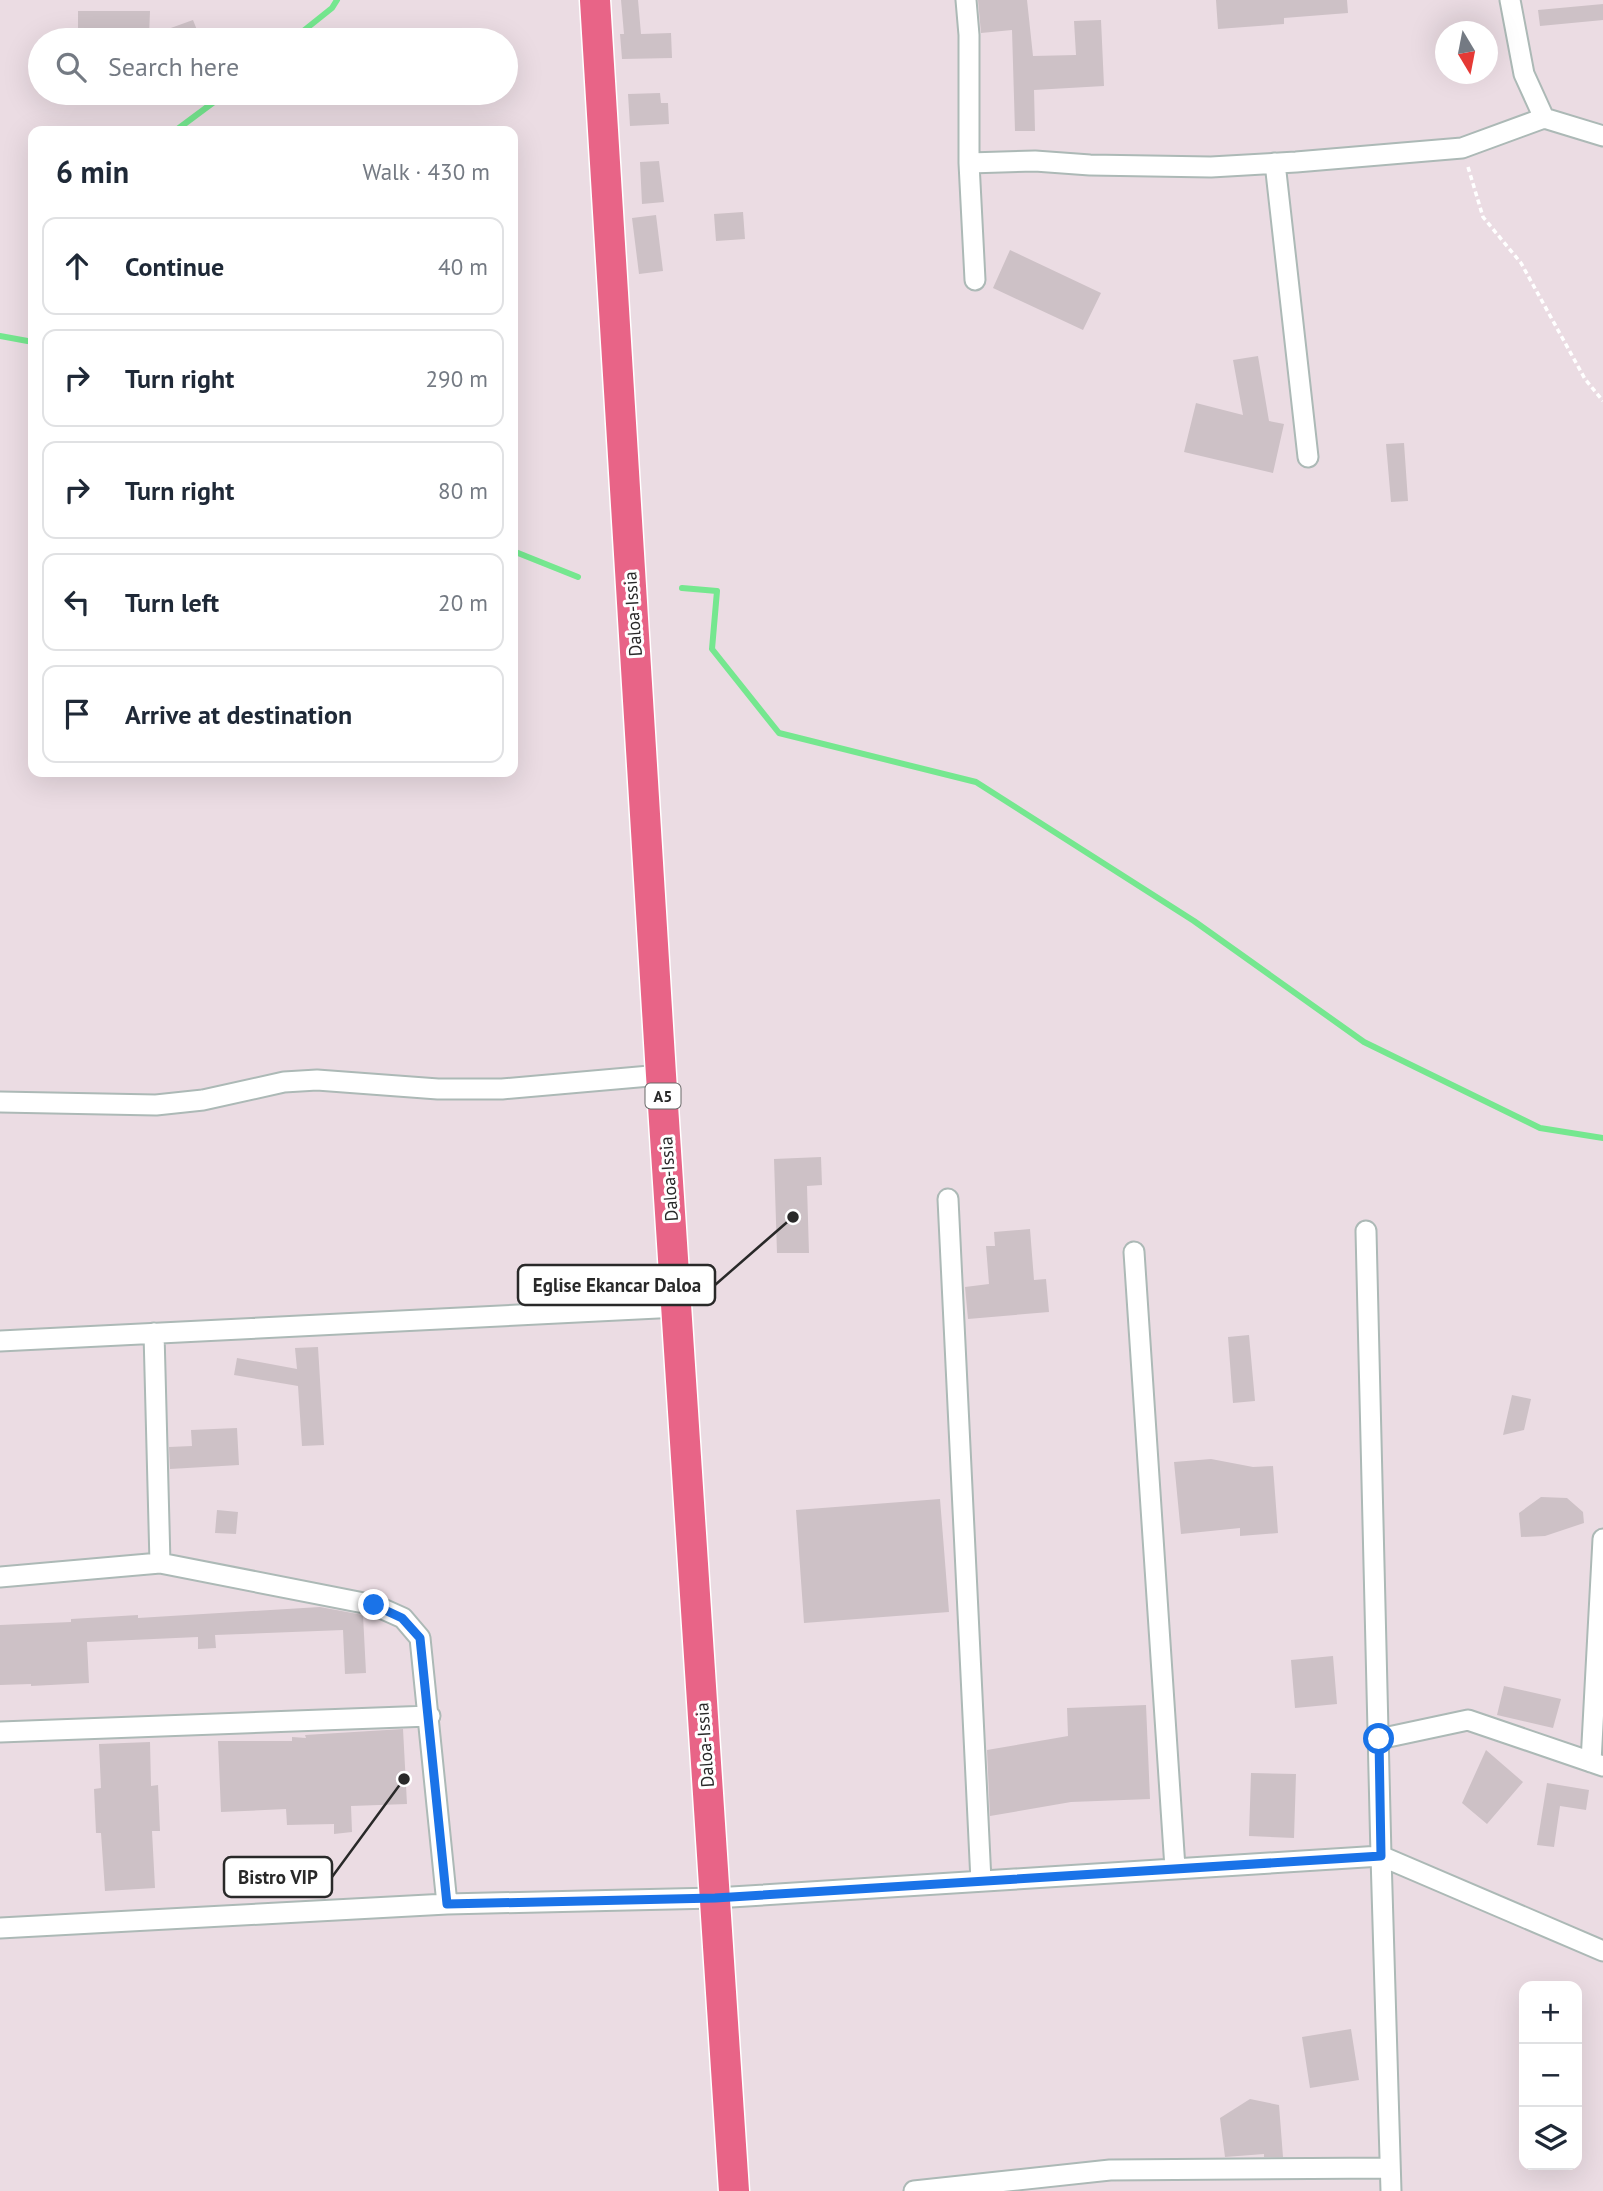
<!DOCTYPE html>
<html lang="en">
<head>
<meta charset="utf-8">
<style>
  :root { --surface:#fff; --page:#f6f6f7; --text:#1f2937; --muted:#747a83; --line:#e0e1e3 }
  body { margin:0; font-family:"PT Sans",sans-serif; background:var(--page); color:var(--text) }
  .controls { position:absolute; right:21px; bottom:21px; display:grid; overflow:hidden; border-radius:14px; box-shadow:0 7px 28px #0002 }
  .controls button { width:63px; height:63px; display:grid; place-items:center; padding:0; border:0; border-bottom:2px solid var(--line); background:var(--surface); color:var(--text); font:35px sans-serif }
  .compass { position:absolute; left:1435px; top:21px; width:63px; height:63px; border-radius:50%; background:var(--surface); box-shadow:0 7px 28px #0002; rotate:170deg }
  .stop { position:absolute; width:21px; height:21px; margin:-16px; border:5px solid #1a73e8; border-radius:50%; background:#fff }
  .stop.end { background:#1a73e8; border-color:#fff; box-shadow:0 2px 7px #0008 }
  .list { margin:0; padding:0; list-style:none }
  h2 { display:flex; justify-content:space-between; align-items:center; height:91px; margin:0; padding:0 28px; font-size:30px }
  h2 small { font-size:23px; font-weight:400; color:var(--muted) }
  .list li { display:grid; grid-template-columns:46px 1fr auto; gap:21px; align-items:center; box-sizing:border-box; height:98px; margin:0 14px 14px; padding:0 14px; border:2px solid var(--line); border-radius:14px }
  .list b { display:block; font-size:26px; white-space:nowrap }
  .list em { font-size:23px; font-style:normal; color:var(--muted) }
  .icon { flex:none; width:38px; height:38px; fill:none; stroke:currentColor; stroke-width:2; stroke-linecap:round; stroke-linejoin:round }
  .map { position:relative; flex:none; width:1603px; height:2191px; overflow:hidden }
  .search { position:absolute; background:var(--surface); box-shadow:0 7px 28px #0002; left:28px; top:28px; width:490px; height:77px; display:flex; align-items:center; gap:18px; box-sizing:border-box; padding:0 24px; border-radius:38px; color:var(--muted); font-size:26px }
  .panel { position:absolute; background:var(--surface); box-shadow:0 7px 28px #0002; left:28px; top:126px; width:490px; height:651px; border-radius:14px }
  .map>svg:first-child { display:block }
</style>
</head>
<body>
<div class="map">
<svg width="1603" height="2191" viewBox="0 0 1603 2191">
  <rect width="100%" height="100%" fill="#ebdce3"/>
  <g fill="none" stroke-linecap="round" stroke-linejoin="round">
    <!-- stream -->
    <path stroke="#75e78f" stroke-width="6" d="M292,40L332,8L337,0
      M175,131L226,93
      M0,336L33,342
      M513,551L578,577
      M682,588L717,591L712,649L779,733L976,782L1194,921L1364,1042L1540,1128L1603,1138"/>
  </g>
  <!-- building -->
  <path fill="#cdc1c6" d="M621,0H638L641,34L671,33L672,58L622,59L620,34H624Z
    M978,0H1027L1033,56L1076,55L1074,21L1101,20L1104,86L1034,90L1035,131H1015L1012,30L981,33Z
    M1216,0H1347L1348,13L1284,18V24L1218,29Z
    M1603,4V20L1540,26L1538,10Z
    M78,11H150L149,36L78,35Z
    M193,20L201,40H143V38Z
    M660,93L661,103H668L669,124L630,126L628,94Z
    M659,161L664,202L642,204L640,162Z
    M743,212L745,239L716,241L714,214Z
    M656,215L663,271L639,274L632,218Z
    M1010,250L1101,293L1083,330L993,288Z
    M1258,356L1269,421L1284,424L1273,473L1184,452L1196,403L1243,415L1233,360Z
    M1404,443L1408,501L1391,502L1386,444Z
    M821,1157L822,1185L807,1186L809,1253H777L774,1159Z
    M1030,1229L1034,1280L1046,1279L1049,1312L968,1319L965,1287L989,1284L986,1246H995L994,1232Z
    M1249,1335L1255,1401L1233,1403L1228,1337Z
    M318,1347L324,1445L302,1446L298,1386L234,1375L237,1358L297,1369L295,1348Z
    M1512,1395L1531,1399L1524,1430L1503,1435Z
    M237,1428L239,1465L170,1469L169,1447L192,1446L191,1430Z
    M1211,1459L1253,1467L1273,1466L1278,1533L1240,1536V1528L1181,1534L1174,1462Z
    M1541,1497L1567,1498L1583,1512L1584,1523L1545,1536L1521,1537L1519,1513Z
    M940,1499L949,1612L804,1623L796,1510Z
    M217,1510L238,1512L236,1534L215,1533Z
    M320,1607L363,1615L366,1673L345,1674L343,1630L215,1635L216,1648L198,1649V1637L87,1642L89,1683L31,1686V1684L0,1685V1625L71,1622V1619L138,1615V1618Z
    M1333,1656L1337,1704L1295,1708L1291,1660Z
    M1504,1686L1561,1699L1553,1728L1497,1715Z
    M1146,1705L1150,1799L1071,1802L990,1816L987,1750L1068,1736L1067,1708Z
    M403,1729L407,1804L351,1806L352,1832L334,1834V1824L287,1825L286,1809L221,1812L218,1741H292V1737L306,1738L305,1735Z
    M150,1742L151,1786L158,1785L160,1831H152L155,1888L105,1891L101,1833H96L94,1789L101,1788L99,1744Z
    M1486,1750L1523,1782L1487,1824L1462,1803Z
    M1251,1773L1296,1774L1294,1838L1249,1836Z
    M1547,1783L1589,1790L1586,1810L1560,1806L1554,1847L1537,1845Z
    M1351,2029L1359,2080L1310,2088L1302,2037Z
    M1250,2099L1279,2105L1283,2157H1264V2154L1225,2157L1220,2118Z"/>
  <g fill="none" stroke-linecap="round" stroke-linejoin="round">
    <!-- minor casing -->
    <g stroke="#acb9b6" stroke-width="23">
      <path id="minor" d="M966,0L969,35V163L975,280
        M1510,0L1524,74L1544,118
        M969,163L1035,161L1090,165L1211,167L1296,162L1462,148L1544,118L1603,136
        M1275,163L1308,457
        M0,1102L156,1105L203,1100L284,1082L317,1080L438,1089H502L661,1075
        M948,1199L981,1881
        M1366,1231L1381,1856L1603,1951
        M1134,1252L1175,1868
        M154,1333L160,1563
        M0,1341L678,1307
        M0,1577L160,1563L374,1605L403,1618L420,1638L447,1904
        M0,1732L430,1716
        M1379,1739L1468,1720L1603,1766
        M1591,1762L1603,1539
        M0,1928L447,1904L715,1898L1381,1856L1391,2191
        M914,2191L1110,2170L1390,2168"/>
    </g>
    <!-- primary casing -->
    <g stroke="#fff" stroke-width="33">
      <path id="primary" d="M595,0L661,1075L734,2191"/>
    </g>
    <!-- path -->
    <path stroke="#fff" stroke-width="3.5" stroke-dasharray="5 3.5" stroke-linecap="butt" d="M1468,167L1483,217L1521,263L1585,379L1603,401"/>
    <!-- minor -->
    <use href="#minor" stroke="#fff" stroke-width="19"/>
    <!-- primary -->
    <use href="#primary" stroke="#e86487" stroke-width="30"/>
  </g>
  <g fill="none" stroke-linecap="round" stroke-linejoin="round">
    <!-- route -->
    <path stroke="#1a73e8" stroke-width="9" d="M374,1605L402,1618L420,1638L447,1904L715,1898L1381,1856L1379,1739"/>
  </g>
  <g text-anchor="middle" stroke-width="6" stroke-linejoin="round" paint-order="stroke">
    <!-- shield labels -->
    <rect fill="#fff" stroke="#696969" stroke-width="2" x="645.5" y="1083.5" width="35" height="25" rx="5"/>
    <g font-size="16" font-weight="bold" fill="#292929">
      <text x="663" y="1102">A5</text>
    </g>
    <!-- street labels -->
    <g font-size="18" fill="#292929" stroke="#fff">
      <text transform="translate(633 614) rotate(-94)" y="6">Daloa-Issia</text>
      <text transform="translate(669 1179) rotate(-94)" y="6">Daloa-Issia</text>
      <text transform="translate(705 1745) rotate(-94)" y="6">Daloa-Issia</text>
    </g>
  </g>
  <!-- callouts -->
  <path fill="none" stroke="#292929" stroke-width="2.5" d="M793 1217L715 1285M404 1779L332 1877"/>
  <g fill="#292929" stroke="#fff" stroke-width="2.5">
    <circle cx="793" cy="1217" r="7"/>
    <circle cx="404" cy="1779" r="7"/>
  </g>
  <g fill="#fff" stroke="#292929" stroke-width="2.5">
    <rect x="518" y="1265" width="197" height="40" rx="7"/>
    <rect x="224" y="1857" width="108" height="40" rx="7"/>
  </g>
  <g font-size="19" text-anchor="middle" font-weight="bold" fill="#292929">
    <text x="617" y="1292">Eglise Ekancar Daloa</text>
    <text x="278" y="1884">Bistro VIP</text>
  </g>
</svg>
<div class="controls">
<button>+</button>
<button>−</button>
<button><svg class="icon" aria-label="layers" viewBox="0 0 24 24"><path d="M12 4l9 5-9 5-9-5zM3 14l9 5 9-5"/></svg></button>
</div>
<svg class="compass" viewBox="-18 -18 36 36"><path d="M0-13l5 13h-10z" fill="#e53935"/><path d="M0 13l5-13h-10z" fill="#747a83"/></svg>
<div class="stop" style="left:1379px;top:1739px"></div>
<div class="stop end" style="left:374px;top:1605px"></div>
<div class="search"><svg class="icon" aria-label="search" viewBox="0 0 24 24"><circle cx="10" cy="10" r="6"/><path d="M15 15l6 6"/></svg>Search here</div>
<section class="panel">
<h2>6 min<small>Walk · 430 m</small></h2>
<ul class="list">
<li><svg class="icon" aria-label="ahead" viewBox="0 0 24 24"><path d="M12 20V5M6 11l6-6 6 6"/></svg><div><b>Continue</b></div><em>40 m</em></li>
<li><svg class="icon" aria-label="right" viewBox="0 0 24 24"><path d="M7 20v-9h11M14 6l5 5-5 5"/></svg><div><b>Turn right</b></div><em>290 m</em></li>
<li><svg class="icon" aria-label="right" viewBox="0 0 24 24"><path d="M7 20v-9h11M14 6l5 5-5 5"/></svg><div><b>Turn right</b></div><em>80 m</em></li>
<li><svg class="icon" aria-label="left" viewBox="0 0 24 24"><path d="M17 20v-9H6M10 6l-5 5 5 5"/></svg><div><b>Turn left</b></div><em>20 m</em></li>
<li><svg class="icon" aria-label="arrive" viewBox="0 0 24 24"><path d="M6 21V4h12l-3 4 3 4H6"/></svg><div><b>Arrive at destination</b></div></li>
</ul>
</section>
</div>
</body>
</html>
